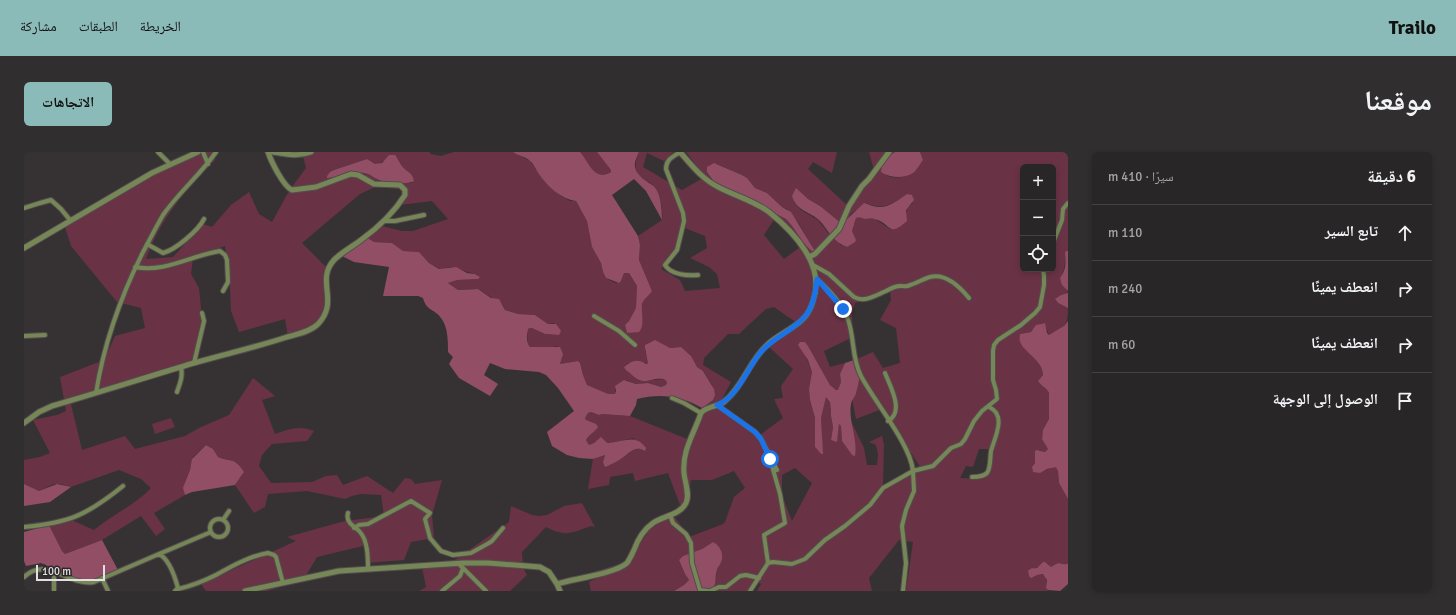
<!DOCTYPE html>
<html lang="ar">
<head>
<meta charset="utf-8">
<style>
  :root { --surface:#282626; --page:#302e2e; --text:#f1f3f6; --muted:#a5a5a7; --line:#444343; --accent:#8bbbb9 }
  body { margin:0; font-family:Signika,"Noto Naskh Arabic",sans-serif; background:var(--page); color:var(--text); direction:rtl }
  .controls { position:absolute; right:12px; top:12px; display:grid; overflow:hidden; border-radius:6px; box-shadow:0 2px 6px #0003 }
  .controls button { width:36px; height:36px; display:grid; place-items:center; padding:0; border:0; border-bottom:1px solid var(--line); background:var(--surface); color:var(--text); font:20px sans-serif }
  .scale { position:absolute; left:12px; bottom:10px; width:69px; box-sizing:border-box; padding-left:4px; border:2px solid #e3e0e1; border-top:0; font-size:11px; line-height:14px; white-space:nowrap; color:#e3e0e1; -webkit-text-stroke:3px #2c2829; paint-order:stroke }
  .stop { position:absolute; width:12px; height:12px; margin:-9px; border:3px solid #1a73e8; border-radius:50%; background:#fff }
  .stop.end { background:#1a73e8; border-color:#fff; box-shadow:0 1px 4px #0008 }
  .list { margin:0; padding:0; list-style:none }
  h2 { display:flex; justify-content:space-between; align-items:center; height:52px; margin:0; padding:0 16px; font-size:17px }
  h2 small { font-size:13px; font-weight:400; color:var(--muted) }
  .list li { display:grid; grid-template-columns:26px 1fr auto; gap:12px; align-items:center; box-sizing:border-box; height:56px; padding:0 16px; border-top:1px solid var(--line) }
  .list b { display:block; font-size:15px; white-space:nowrap }
  .list em { font-size:13px; font-style:normal; color:var(--muted) }
  .icon { flex:none; width:22px; height:22px; fill:none; stroke:currentColor; stroke-width:2; stroke-linecap:round; stroke-linejoin:round }
  .map { position:relative; flex:none; width:1044px; height:439px; overflow:hidden; direction:ltr; border-radius:6px }
  header { display:flex; align-items:center; gap:24px; box-sizing:border-box; height:56px; padding:0 20px; background:var(--accent); color:#111 }
  header strong { font-size:19px }
  nav { display:flex; gap:22px; margin-inline-start:auto; font-size:14px }
  .intro { display:flex; align-items:center; justify-content:space-between; box-sizing:border-box; height:96px; padding:0 24px }
  h1 { margin:0; font-size:28px }
  .button { padding:10px 18px; border-radius:6px; background:var(--accent); color:#111; font-size:14px; font-weight:700 }
  main { display:flex; gap:24px; padding:0 24px }
  aside { flex:1; background:var(--surface); border-radius:6px; box-shadow:0 2px 6px #0003 }
  .map>svg:first-child { display:block }
</style>
</head>
<body>
<header>
<strong>Trailo</strong>
<nav><a>الخريطة</a><a>الطبقات</a><a>مشاركة</a></nav>
</header>
<div class="intro"><h1>موقعنا</h1><a class="button">الاتجاهات</a></div>
<main>
<aside>
<h2>6 دقيقة<small>سيرًا · 410 m</small></h2>
<ul class="list">
<li><svg class="icon" aria-label="ahead" viewBox="0 0 24 24"><path d="M12 20V5M6 11l6-6 6 6"/></svg><div><b>تابع السير</b></div><em>110 m</em></li>
<li><svg class="icon" aria-label="right" viewBox="0 0 24 24"><path d="M7 20v-9h11M14 6l5 5-5 5"/></svg><div><b>انعطف يمينًا</b></div><em>240 m</em></li>
<li><svg class="icon" aria-label="right" viewBox="0 0 24 24"><path d="M7 20v-9h11M14 6l5 5-5 5"/></svg><div><b>انعطف يمينًا</b></div><em>60 m</em></li>
<li><svg class="icon" aria-label="arrive" viewBox="0 0 24 24"><path d="M6 21V4h12l-3 4 3 4H6"/></svg><div><b>الوصول إلى الوجهة</b></div></li>
</ul>
</aside>
<div class="map">
<svg width="1044" height="439" viewBox="0 0 1044 439">
  <rect width="100%" height="100%" fill="#363233"/>
  <!-- green -->
  <path fill="#693345" fill-rule="evenodd" d="M174,0H189L191,8C163,35 135,69 122,107L149,105L179,72L188,75L207,53L225,40L235,62L248,70L265,39L282,16L279,4L286,0H406V2L417,4L430,0H489L506,9L522,31L531,38L537,44L546,49H552L563,69L568,95L577,111L579,120L582,126L587,129L592,131L597,129L600,121H605L613,134L612,156L605,169L601,173L603,181H606L618,171V154L619,148L628,139L615,108L616,93L614,84L638,68C639,57 637,44 629,34C626,30 619,27 614,23C610,13 612,9 615,0H649L640,9L623,1L619,15L658,38L681,25L662,0H813L808,21L789,10L784,17L826,56L850,18L845,0H871L862,7L857,17C866,36 905,20 896,0H1044V99H1042C1042,111 1038,121 1038,133L1042,136L1044,141L1037,143L1031,148L1034,151L1044,156C1044,173 1041,176 1025,183L1020,171C1013,172 1011,175 1007,180L996,182L995,185C998,201 1019,206 1019,223L1014,229C1017,234 1023,236 1025,241V267L1019,280L1018,287L1024,297L1021,300L1015,298C1013,304 1012,311 1008,315L1009,319C1017,320 1024,318 1031,314L1034,317L1035,331L1044,347V412L1027,415L1021,410H1019L1015,415L1004,419L1005,424L1016,422L1021,423C1024,429 1021,434 1024,439H882L889,390L875,388L845,426L848,439H733L737,432L732,428L725,439H687C693,432 691,425 693,417C695,411 696,404 697,398L689,390L678,397L659,404L655,408L661,422L665,428L660,433L650,439H567L565,430L601,412L613,397L624,379L637,367L648,361L665,385L699,372L701,370L710,345L721,336L710,319L688,328H667L662,353H656L644,321L611,329L609,321L586,325L585,333L564,337L569,307L581,303L579,310C584,310 591,310 596,307C604,303 609,295 619,297L609,286L588,291L572,289L570,291L565,293L562,288L567,280L572,277L562,269L561,266L564,261L567,260L575,263L578,262L606,264L668,289L678,256L689,248L690,243L688,233L680,220L673,215L665,202L654,195L646,196L626,190C616,197 624,201 624,211H604L600,215L616,229L640,227L643,230L642,233L637,235L624,231L612,232L602,228L591,237V242L584,243L563,233L559,223L556,211L554,209L538,212H536L538,205L534,194L529,195L506,196C503,190 502,181 505,176H508L521,182L535,183L530,171L524,172L511,163L494,162L481,158L479,153L456,138L449,137L434,138L424,131L433,128L454,127V123L451,122L427,115L416,117L405,111L395,100L379,99L368,91L350,90L342,85L358,74L378,79H389L424,67L408,49L376,53L378,37L351,35L336,42L278,91L303,116L304,151L292,173L264,184L261,167L215,180L207,159L206,136L201,94L169,106L167,122L175,136L178,166L168,209L79,239L47,252L58,298L101,284L111,297L161,284L177,275L205,263L229,226L251,244L238,248L251,282C265,277 276,273 290,279L283,289L248,292L238,303L235,314L247,331L288,330L302,324L313,323L319,333L343,324L369,341L381,326L387,327L391,332L418,328L408,363L410,386L387,390L380,408L342,411L343,393L293,405L280,427L243,439H182L177,432L272,389L263,385L321,369L360,364L357,343L336,342L328,344L321,347L283,339L244,342L241,355L230,361L211,333L219,322C214,304 207,311 194,305L189,297L182,293L169,305L166,318L160,333L161,343L130,361L141,377L132,384L117,364L78,388L41,402L38,399L25,373L45,367L70,378C88,363 111,353 127,336L117,327L95,318L47,335L36,332H30L15,339L0,332V308L16,305L26,301L9,268L33,263L42,259L36,225L80,208L91,184L121,176L117,156L93,150L47,94L41,75L64,57L83,50L151,11ZM373,5L388,31L362,30L354,28L345,22L338,21L303,24L306,20L310,18L343,7L351,12H355L361,8ZM693,12L718,23L723,26L731,36L743,41L758,55L763,57L775,72L791,99L789,100C777,91 772,77 762,67L688,28L683,20ZM999,15H1029V117H999ZM772,37L784,47L796,54L817,71H820L824,68L827,62L842,51C858,57 861,55 876,47L889,51L883,56L882,62L866,77L851,67H841L834,65L832,66L828,79L832,88L823,95L817,93L805,82L794,68L777,58L770,50ZM751,66L779,93L760,107L740,83ZM658,75L681,84L683,96L666,106L685,115L693,122L696,136L661,139L656,128L637,117L650,105ZM866,138L867,148L856,168L872,176L876,211L859,216L849,200L833,207C836,218 836,237 828,246L832,267L858,257L897,316L865,332L859,333L860,293L858,284L845,290L852,293L854,302L853,313H843L840,296L827,269L831,292V302L828,303L818,289L817,274L815,272L813,287L807,288L809,275L807,264V258L806,250L802,244L797,266L798,300L797,302L791,295V266L786,248L785,237L788,220L781,202V190L784,194L806,233L812,238L814,239L817,230L816,222L821,211L806,215L800,199L829,185L828,162L831,151L843,146ZM750,155L773,171L745,195L769,217L757,234L759,246L750,247L759,266L736,283L696,251L707,230L679,213L680,206L704,182H715L742,157ZM955,297H965L961,325L958,327L936,326L942,314L949,315ZM771,316L788,331L768,369L758,344V323Z
    M556,0H573L587,18V20C569,29 565,11 556,0Z
    M147,266L151,275L131,282L128,272Z
    M558,351L571,375L568,374C548,380 543,386 522,375L498,400L499,416L503,423L486,439H395L402,435L398,415L428,410L485,370L487,354L508,363L515,364L523,363L540,354Z"/>
  <!-- forest -->
  <path fill="#924e64" d="M489,0H556C565,10 570,30 587,20V18L573,0H615C613,5 610,10 611,15C613,24 621,28 628,33C637,39 638,58 638,68L622,39L610,27L588,43L614,84L616,93L615,108L628,139C625,144 620,146 618,152C617,160 621,174 615,180L603,181L601,173L605,169L612,156L613,134L605,121H600L597,129L595,131L582,126L579,120L577,111L568,95L563,69L552,49C537,47 523,34 515,22C512,18 510,12 506,9C501,4 494,4 489,0Z
    M871,0H896L899,8C896,12 893,18 889,21C880,27 866,26 857,20C857,11 864,4 871,0Z
    M365,3H371C374,6 375,10 378,14C383,21 388,19 390,29C383,33 360,31 353,27C350,26 347,23 344,22C332,18 316,25 303,26V24L306,20L310,18L343,7L351,12L358,11Z
    M690,11L718,23L723,26L731,36L743,41L758,55L767,60L791,99L789,100C777,91 772,77 762,67L690,30L683,20V15Z
    M772,36L784,47L796,54L817,71H819L840,51C845,52 849,55 855,55C864,56 876,47 883,42L888,43L890,48L882,58L883,69C863,87 867,70 850,67C847,66 844,67 841,67C837,66 836,65 832,66L828,79L832,88L831,90L823,95C810,91 804,78 796,69C786,59 773,60 768,44Z
    M342,85L350,90L368,91L379,99L395,100L405,111L415,117L432,115L443,121L451,122L456,125L454,127L433,128L424,131L434,138L454,137L467,146L475,147L481,158L494,162L511,163L524,172H532L537,179L535,183L521,182L508,176H505C502,181 502,191 506,195H536L539,202L536,212L554,209L556,211L559,223L563,233L584,242H591L592,239L591,234L600,228L612,232L624,231L637,235L642,233L643,230L640,227C624,225 621,236 606,221C604,219 601,218 600,215C607,209 613,206 622,212L624,211L621,196V193L631,188L646,196L657,195L667,204L673,215L679,219L690,237L691,243L689,248L678,256C658,244 636,241 613,247L612,253L606,264L578,262L575,263L567,260L564,261L561,266L562,268L572,272L574,275C571,280 565,282 562,288L565,293L570,291L577,285L582,290L584,291C599,290 612,281 622,296L621,299C611,293 606,301 598,306C594,309 586,313 581,315L579,310L581,303L569,307L555,306L543,303L528,294L523,280L550,259L534,236L522,223L515,220L481,217L466,211L460,223L474,232L466,244L435,226L425,212L429,205L424,200C424,189 424,175 417,166C410,156 403,160 399,146L394,144H359L365,115L330,110L316,103Z
    M1042,99H1044V139L1038,133L1036,126C1042,119 1042,110 1041,101Z
    M1044,141V156L1034,151L1031,147L1037,143Z
    M1044,169V347L1035,331L1034,319L1032,315L1023,317L1016,321L1009,320L1008,315L1011,311V299L1013,298L1021,300L1024,297L1018,287L1019,278L1025,267V241C1023,236 1017,234 1014,229L1019,223C1019,205 991,198 996,182L1007,180L1012,173L1021,171L1023,181L1025,183L1040,174Z
    M776,190H781L784,194L806,233L812,238H814L817,230L816,222L821,211L833,207C838,217 835,231 832,241C831,245 828,247 827,252C824,269 834,286 831,304L828,303L818,289L817,274L815,272L813,290L807,288L809,275L807,264V258L806,250L802,245L797,266L799,302H797L791,295V266L786,248L785,237L788,220L784,208L774,193Z
    M182,293L189,297L194,305C208,311 210,304 220,320L211,333L168,340L161,343L159,336L160,333L166,318L168,307Z
    M0,332L15,339L33,332L47,335L26,350L0,354Z
    M25,373L38,399L41,402L78,388L94,418L68,430L57,429L17,411L2,414L0,409V380Z
    M689,390C697,394 701,404 696,412C695,415 693,415 693,418C690,426 694,431 687,439H650L660,433L665,428L661,422L655,408L659,404L678,397Z
    M1019,410H1021L1027,415C1038,408 1033,413 1044,412V432L1036,439L1024,438L1022,436L1023,428L1019,422L1013,423L1007,426L1005,424L1004,419C1008,415 1009,417 1013,416Z"/>
  <g fill="none" stroke-linecap="round" stroke-linejoin="round">
    <!-- minor casing -->
    <g stroke="#524e4f" stroke-width="6">
      <path id="minor" d="M134,0L146,12
        M179,0L184,12
        M656,0C649,5 642,7 642,17L659,61L660,69L653,98L641,113C647,123 664,124 674,123
        M0,56L16,51L27,48L37,57L46,68
        M361,69H371L400,63
        M1029,91L1038,68L1039,57L1044,51
        M123,92L139,101C151,98 174,79 180,67
        M789,113L805,122L830,145C841,151 852,143 862,139C867,136 872,134 877,134C880,134 883,135 886,133C893,131 899,127 906,125C921,121 936,135 945,146
        M111,115C141,121 168,103 196,99L201,103L203,108L204,130L199,139
        M570,164L595,179L611,193
        M0,184L21,183
        M170,211L180,169L178,161
        M861,221C866,234 881,260 864,269
        M153,240C156,231 159,225 157,215
        M72,241C80,191 97,144 119,100C126,87 132,75 139,63C155,40 176,23 192,0
        M648,246L660,251L677,261
        M693,253L731,280L737,287L753,318
        M948,325C953,325 960,324 963,321C967,316 966,306 967,299C971,285 983,263 965,255
        M324,361C321,371 332,375 336,380C344,389 344,406 344,417
        M646,363L649,371L662,382L667,391L668,411L676,438L684,439
        M186 376a9 9 0 1 1 18 0a9 9 0 1 1-18 0Z
        M199,368L205,359
        M0,375C45,371 63,363 99,334
        M330,376L335,373L344,372L387,349L406,361L401,367L406,386L417,399L429,403L447,401L465,391L468,389L479,376
        M135,402L187,380
        M434,411L462,439
        M744,411L740,383L761,371L756,342L746,307
        M30,419V439
        M0,425C23,403 45,435 70,430L135,402C145,407 151,425 154,436L151,439
        M78,426L84,439
        M154,437C167,434 180,429 192,423C208,414 226,404 244,401L250,403L252,405L259,431
        M418,439L436,424L439,416
        M686,439L695,435H702L716,424L722,423L735,426
        M726,439L744,411L749,410L768,412L781,407L801,388L821,374L846,353L859,336L889,319C887,293 850,249 837,224C827,205 831,184 823,165C818,151 804,137 793,127
        M879,439L882,411L878,374L882,358L890,339L889,319L909,314L927,296L937,292L941,287L950,269L958,259L973,247L972,238L969,228V199L970,193L974,188L997,173L1011,161L1016,155L1020,133V124L1019,117"/>
    </g>
    <!-- tertiary casing -->
    <g stroke="#524e4f" stroke-width="7">
      <path id="tertiary" d="M249,0C261,2 274,5 287,0
        M0,96L128,21L174,0
        M785,105L791,102L815,77L825,54L838,34L845,27L865,0
        M0,271L15,260L28,254C76,240 123,225 170,211C201,202 233,195 263,185C273,182 286,180 294,172C316,149 291,129 310,108C318,100 328,95 337,88C355,75 369,62 381,43V38L376,33L350,32L334,23L327,22L292,35L268,38C259,34 247,9 244,0
        M533,432L536,439
        M221,439L315,419L440,411H464L516,415L525,420L533,432C549,427 593,421 603,411C606,407 608,402 610,398C614,387 619,378 629,371C639,364 656,363 662,351C666,343 661,331 660,321C658,298 670,282 677,261C684,253 693,256 701,249C719,234 725,210 742,194C753,183 768,178 779,167C784,162 787,156 789,149C802,114 770,80 745,60C730,49 712,44 696,36C679,28 668,14 656,0"/>
    </g>
    <!-- minor -->
    <use href="#minor" stroke="#778657" stroke-width="4"/>
    <!-- tertiary -->
    <use href="#tertiary" stroke="#778657" stroke-width="5"/>
  </g>
  <g fill="none" stroke-linecap="round" stroke-linejoin="round">
    <!-- route -->
    <path stroke="#1a73e8" stroke-width="5" d="M746,307L737,287L731,280L693,253C713,246 723,217 736,201C749,185 770,179 783,162C790,152 792,139 793,127L819,157"/>
  </g>
</svg>
<div class="controls">
<button>+</button>
<button>−</button>
<button><svg class="icon" aria-label="locate" viewBox="0 0 24 24"><circle cx="12" cy="12" r="6"/><path d="M12 2v4M12 18v4M2 12h4M18 12h4"/></svg></button>
</div>
<div class="scale">100 m</div>
<div class="stop" style="left:746px;top:307px"></div>
<div class="stop end" style="left:819px;top:157px"></div>
</div>
</main>
</body>
</html>
